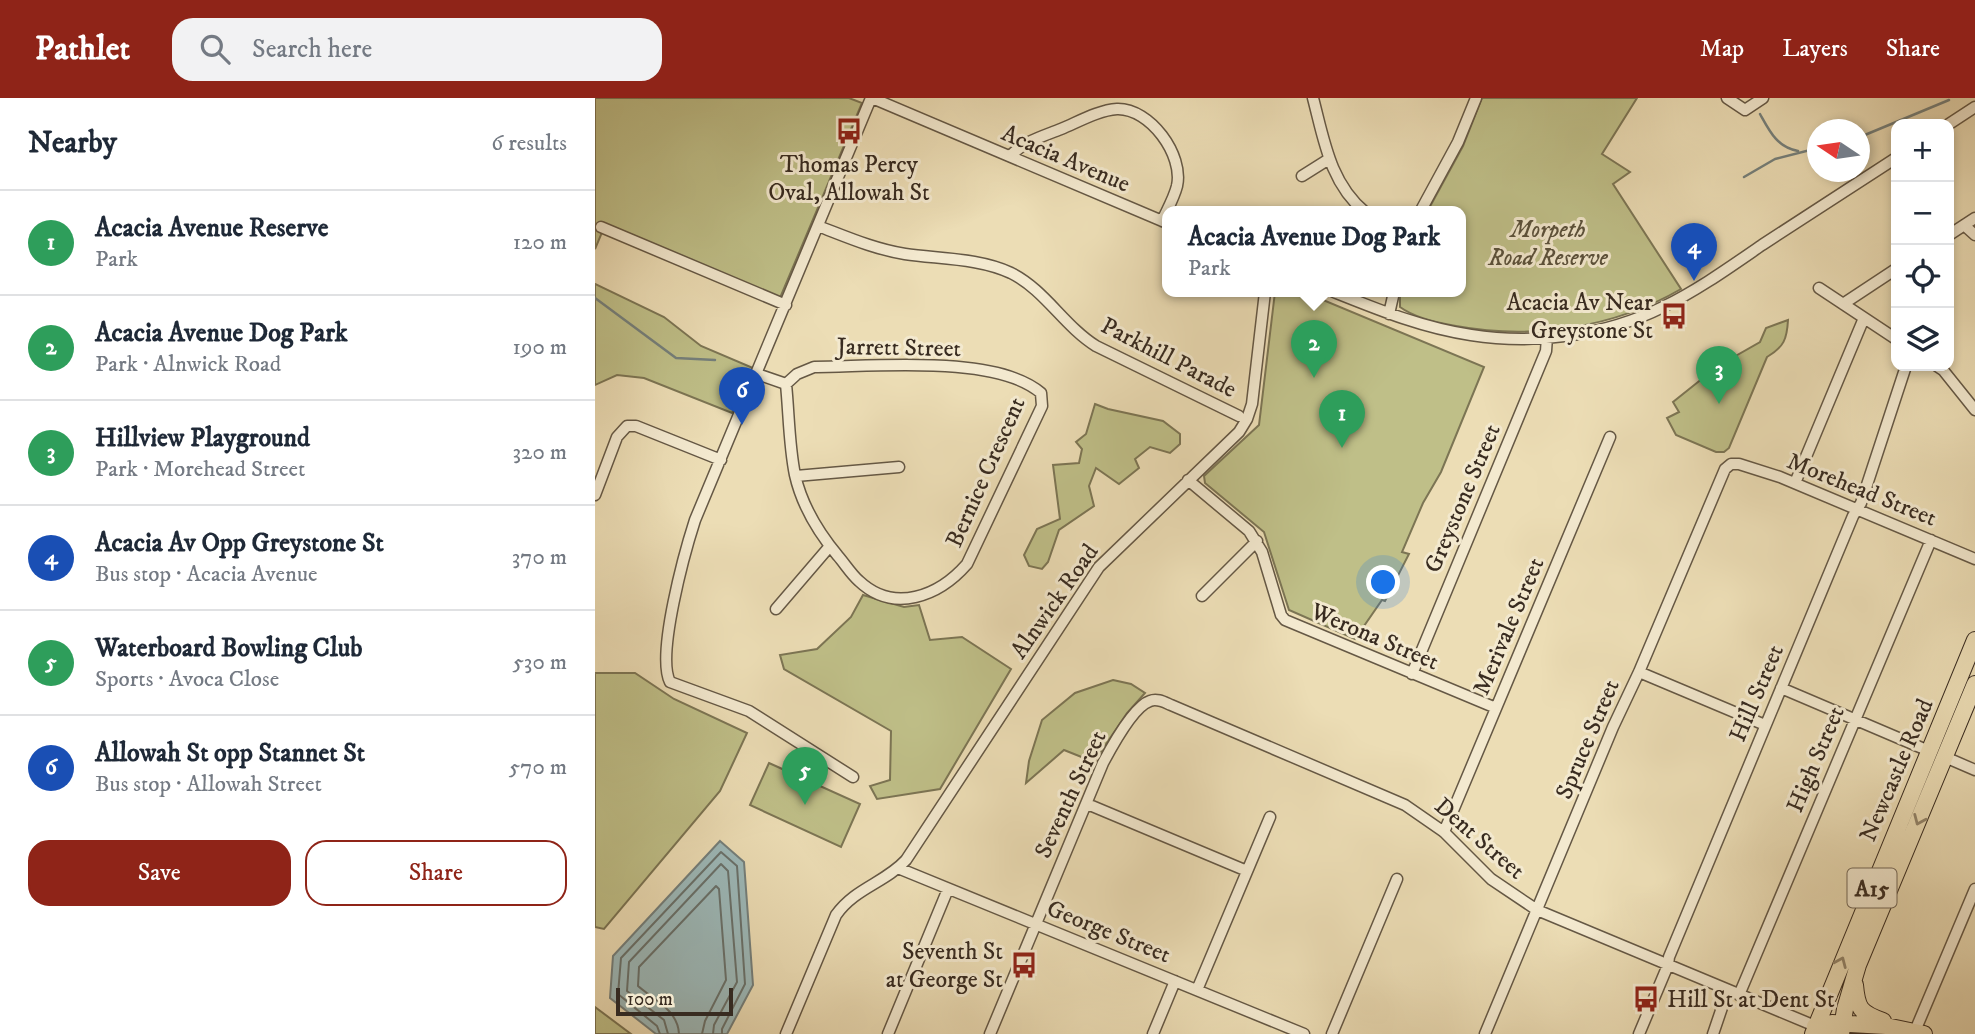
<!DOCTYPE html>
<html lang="en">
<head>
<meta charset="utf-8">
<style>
  :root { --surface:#fff; --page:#f2f2f3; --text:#1f2937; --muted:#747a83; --line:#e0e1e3; --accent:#8f2418 }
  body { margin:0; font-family:"IM FELL DW Pica",serif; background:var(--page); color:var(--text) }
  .controls { position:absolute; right:21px; top:21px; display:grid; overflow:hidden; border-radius:14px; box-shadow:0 4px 10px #0003 }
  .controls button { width:63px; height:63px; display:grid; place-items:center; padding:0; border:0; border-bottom:2px solid var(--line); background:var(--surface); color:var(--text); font:35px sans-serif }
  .compass { position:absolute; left:1212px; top:21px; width:63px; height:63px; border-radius:50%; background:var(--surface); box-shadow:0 4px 10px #0003; rotate:283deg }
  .scale { position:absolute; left:21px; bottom:18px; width:117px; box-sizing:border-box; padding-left:7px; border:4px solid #382b20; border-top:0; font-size:19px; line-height:24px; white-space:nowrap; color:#382b20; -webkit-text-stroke:5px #f3e9cf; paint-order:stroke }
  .you { position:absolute; left:789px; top:485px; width:24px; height:24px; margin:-18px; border:5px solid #fff; border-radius:50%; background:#1a73e8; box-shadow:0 0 0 10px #1a73e833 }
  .badge { display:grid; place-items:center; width:46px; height:46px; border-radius:50%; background:var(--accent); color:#fff; font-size:23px; font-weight:700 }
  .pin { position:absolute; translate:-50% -58px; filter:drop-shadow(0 2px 4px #0008) }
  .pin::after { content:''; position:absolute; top:37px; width:24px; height:21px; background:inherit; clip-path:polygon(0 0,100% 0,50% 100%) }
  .popup { position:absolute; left:567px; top:108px; width:304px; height:91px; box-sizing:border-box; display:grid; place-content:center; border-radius:14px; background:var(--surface); filter:drop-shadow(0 2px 5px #0005); font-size:23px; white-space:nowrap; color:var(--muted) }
  .popup b { font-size:26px; color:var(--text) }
  .popup::after { content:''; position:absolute; left:50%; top:100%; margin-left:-14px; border:14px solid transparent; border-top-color:var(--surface) }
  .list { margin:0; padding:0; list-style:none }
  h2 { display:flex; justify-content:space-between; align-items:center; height:91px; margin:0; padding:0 28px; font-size:30px }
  h2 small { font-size:23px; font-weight:400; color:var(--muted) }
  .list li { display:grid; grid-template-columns:46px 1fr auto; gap:21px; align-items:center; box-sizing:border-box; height:105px; padding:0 28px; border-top:2px solid var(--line) }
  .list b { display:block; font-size:26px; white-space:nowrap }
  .list p { margin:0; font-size:23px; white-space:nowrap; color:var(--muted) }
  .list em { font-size:23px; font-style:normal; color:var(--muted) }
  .actions { display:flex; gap:14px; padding:21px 28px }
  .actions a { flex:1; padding:16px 0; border:2px solid var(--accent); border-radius:21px; text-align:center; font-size:24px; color:var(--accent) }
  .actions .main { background:var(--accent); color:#fff }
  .icon { flex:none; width:38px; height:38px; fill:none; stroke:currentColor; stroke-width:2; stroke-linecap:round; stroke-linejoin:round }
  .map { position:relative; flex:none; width:1380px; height:936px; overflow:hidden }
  header { display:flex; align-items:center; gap:42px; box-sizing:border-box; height:98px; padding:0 35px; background:var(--accent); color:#fff }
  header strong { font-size:33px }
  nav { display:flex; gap:38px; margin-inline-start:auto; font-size:24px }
  .search { width:490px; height:63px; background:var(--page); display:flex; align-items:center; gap:18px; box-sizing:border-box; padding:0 24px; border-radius:21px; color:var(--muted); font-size:26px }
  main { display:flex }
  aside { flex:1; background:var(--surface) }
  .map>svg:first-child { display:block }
</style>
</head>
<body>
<header>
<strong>Pathlet</strong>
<div class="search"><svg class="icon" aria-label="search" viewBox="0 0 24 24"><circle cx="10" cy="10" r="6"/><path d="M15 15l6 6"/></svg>Search here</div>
<nav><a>Map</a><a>Layers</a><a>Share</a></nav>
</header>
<main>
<aside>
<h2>Nearby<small>6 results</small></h2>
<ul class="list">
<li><span class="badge" style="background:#2e9e5b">1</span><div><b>Acacia Avenue Reserve</b><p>Park</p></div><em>120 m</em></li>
<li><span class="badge" style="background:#2e9e5b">2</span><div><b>Acacia Avenue Dog Park</b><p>Park · Alnwick Road</p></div><em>190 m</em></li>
<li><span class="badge" style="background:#2e9e5b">3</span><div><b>Hillview Playground</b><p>Park · Morehead Street</p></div><em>320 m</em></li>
<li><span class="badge" style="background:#1a4fb4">4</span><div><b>Acacia Av Opp Greystone St</b><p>Bus stop · Acacia Avenue</p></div><em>370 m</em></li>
<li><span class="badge" style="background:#2e9e5b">5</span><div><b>Waterboard Bowling Club</b><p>Sports · Avoca Close</p></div><em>530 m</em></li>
<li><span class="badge" style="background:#1a4fb4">6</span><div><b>Allowah St opp Stannet St</b><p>Bus stop · Allowah Street</p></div><em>570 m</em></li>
</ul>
<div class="actions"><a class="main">Save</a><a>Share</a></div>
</aside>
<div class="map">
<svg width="1380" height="936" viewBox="0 0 1380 936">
  <rect width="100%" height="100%" fill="#ecddb5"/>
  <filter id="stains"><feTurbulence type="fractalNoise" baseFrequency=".00286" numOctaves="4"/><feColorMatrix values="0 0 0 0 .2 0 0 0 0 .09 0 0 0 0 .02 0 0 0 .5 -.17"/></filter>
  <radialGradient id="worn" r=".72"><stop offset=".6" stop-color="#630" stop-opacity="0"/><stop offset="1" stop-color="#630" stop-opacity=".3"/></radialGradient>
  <!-- green -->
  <path fill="#bfbf88" stroke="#7c7554" stroke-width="2" d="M0,0H254L267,5L185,200L10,127L0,151Z
    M887,0H1042L1007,56L1035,74L1018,86L1086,191C1019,230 937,242 861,228C843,225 820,220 805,209V194H866V114H832L868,48Z
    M0,186L69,219L106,248L158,270L137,315L49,280L22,277L0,287Z
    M680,194H709L889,269L846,374L828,405L807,454L814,456L790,503L787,502L760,541L694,512L669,434L610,385L609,378L664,327Z
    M1193,222C1192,241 1189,249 1172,259L1134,350L1129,354H1121L1081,337L1072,320L1084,314L1078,304L1123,268L1165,244L1171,230Z
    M500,306L513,311L568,323L585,336V346L575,355L555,349L540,361L544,370L524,386L501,370L494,388L499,408L464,432L453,464L447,471L434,468L429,457L442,431L465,421L458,367L484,365L487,351L481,344L491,336Z
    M268,497L309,509L324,507L335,542L367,539L416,571L345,691L282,701L275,688L295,682L296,633L189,571L185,557L222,551L256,519Z
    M0,575H40L79,601L152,635L125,693L9,831L0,829Z
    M518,582L536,586L550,595L532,615L499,664L469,652L431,685L434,663L447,622L480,595Z
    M174,665L265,706L246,749L155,707Z
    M0,909L36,936H0Z"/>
  <!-- water -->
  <path fill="#9db9b9" stroke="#75807c" stroke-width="2" d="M125,743L149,764L158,887L132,936H61L15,900L18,858Z"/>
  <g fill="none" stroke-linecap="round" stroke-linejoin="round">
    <!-- shore -->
    <path stroke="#6a726c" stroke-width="2" d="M65,936L62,928L23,896L26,860L126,754L142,768L150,886L127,931V936
      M73,936L69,922L32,893L34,864L126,766L133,773L142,884L119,927L118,936
      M84,936C83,912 59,902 43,888L44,869L121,788L124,791L131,882L110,923L107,936"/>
    <!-- stream -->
    <path stroke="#75807c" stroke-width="2.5" d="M1165,16C1175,34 1182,49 1203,53
      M1265,39L1354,2
      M1149,79L1180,61L1223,50
      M0,200L81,260L120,262"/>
    <!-- minor casing -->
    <g stroke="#655845" stroke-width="13">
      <path id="minor" d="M277,0L572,125
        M718,0C729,42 735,85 770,114
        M1132,0L1150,12L1168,0
        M1354,26L1380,9
        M415,58C430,43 446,39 466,31C483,24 504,12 522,11C555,10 589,57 582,88C579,100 572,112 567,123
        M707,78L734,61
        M825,114L863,44L881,0
        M1369,127L1380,137
        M223,128C252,139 279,151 310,156C344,161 384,160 416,175C450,192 469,228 501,248L644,318
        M6,129L191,207
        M1354,137L1380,120
        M1224,190L1301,241
        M739,194C784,212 828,230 876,237C939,247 1010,238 1068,209C1103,192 1135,169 1167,147C1212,118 1257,89 1301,60
        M1248,206L1301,171
        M794,216L799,194
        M1342,268L1348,272L1380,312
        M162,276L191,286L202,276L219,269C278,269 401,256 446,295L447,308L372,466C344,498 299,516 264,483C256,476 250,466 243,458C223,434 207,408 200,377C194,348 194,316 191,286
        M201,378L304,369
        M593,382L654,433L667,454L686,517L690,522L901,610
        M1200,385L1269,220
        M0,397L22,339L32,328H41L126,362
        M607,498L662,443
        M181,511L235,448
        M1044,574L1170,627
        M817,576L951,253L952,239
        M1186,590L1334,653
        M1350,659L1380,672
        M258,679L154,613L75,584C61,557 90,453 100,422L276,0
        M490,708H497L652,773
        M849,734L1015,339
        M303,770L709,936
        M602,892L675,719
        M1144,897L1336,442
        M1320,933L1380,791
        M191,936L241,817C260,790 290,785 311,762L504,469L644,334L652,321L657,306L670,194
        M293,936L353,791
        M395,936L508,665C516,650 539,608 555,603C562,600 569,604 576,607L810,707L849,734L896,781L942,812L1220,928
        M558,936L580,883
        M737,936L802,781
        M890,936L1018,629L1044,574L1130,371L1136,366H1144L1185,379L1380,461
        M1044,936L1073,867L1074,859L1258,418L1266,405L1311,268
        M1118,936L1133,892"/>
    </g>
    <!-- highway casing -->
    <g stroke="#382b20" stroke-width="18">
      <path id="highway" d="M1260,887C1262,910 1265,915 1288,923
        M1237,925L1291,928L1329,936
        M1220,928L1246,936L1250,911L1263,867L1380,586
        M1218,936L1380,542"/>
    </g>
    <!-- minor -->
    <use href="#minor" stroke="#f3e9cf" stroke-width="10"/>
    <!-- highway -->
    <use href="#highway" stroke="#ecddb5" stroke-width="16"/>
  </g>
  <!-- one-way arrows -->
  <defs><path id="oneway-chevron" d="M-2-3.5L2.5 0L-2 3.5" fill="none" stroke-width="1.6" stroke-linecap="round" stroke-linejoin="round" transform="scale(1.75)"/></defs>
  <g stroke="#92846a">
    <use href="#oneway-chevron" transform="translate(1324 722) rotate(113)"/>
    <use href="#oneway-chevron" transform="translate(1246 864) rotate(-67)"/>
  </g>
  <!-- icons -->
  <defs>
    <g id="bus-bare" transform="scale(2.1)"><path d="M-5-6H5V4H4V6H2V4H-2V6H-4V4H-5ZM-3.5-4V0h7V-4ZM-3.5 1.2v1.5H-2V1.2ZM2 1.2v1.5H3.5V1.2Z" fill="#8f2418" stroke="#f3e9cf" stroke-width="2.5" paint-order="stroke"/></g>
  </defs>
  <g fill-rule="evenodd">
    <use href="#bus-bare" x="254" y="33"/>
    <use href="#bus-bare" x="1079" y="218"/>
    <use href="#bus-bare" x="429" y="867"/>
    <use href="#bus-bare" x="1051" y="901"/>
  </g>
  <g text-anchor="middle" stroke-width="6" stroke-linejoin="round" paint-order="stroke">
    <!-- shield labels -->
    <rect fill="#f3e9cf" stroke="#706454" stroke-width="2" x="1252.5" y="770.5" width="49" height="39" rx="5"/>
    <g font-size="23" font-weight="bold" fill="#382b20">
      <text x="1277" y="798">A15</text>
    </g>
    <!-- street labels -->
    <g font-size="24" fill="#382b20" stroke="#f3e9cf">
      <text transform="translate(471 60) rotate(23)" y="8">Acacia Avenue</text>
      <text transform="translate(304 249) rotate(1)" y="8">Jarrett Street</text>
      <text transform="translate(574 259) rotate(27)" y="8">Parkhill Parade</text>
      <text transform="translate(390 374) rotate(-66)" y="8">Bernice Crescent</text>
      <text transform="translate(1267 391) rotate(22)" y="8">Morehead Street</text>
      <text transform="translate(867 400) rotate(-67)" y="8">Greystone Street</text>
      <text transform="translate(459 503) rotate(-55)" y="8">Alnwick Road</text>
      <text transform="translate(913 528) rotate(-67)" y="8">Merivale Street</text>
      <text transform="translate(780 538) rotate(23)" y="8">Werona Street</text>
      <text transform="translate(1161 595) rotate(-67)" y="8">Hill Street</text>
      <text transform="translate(992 641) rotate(-67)" y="8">Spruce Street</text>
      <text transform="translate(1220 661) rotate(-67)" y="8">High Street</text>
      <text transform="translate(1301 672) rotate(-67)" y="8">Newcastle Road</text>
      <text transform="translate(475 696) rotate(-65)" y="8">Seventh Street</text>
      <text transform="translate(885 740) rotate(41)" y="8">Dent Street</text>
      <text transform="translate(514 833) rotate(22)" y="8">George Street</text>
    </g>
    <!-- poi labels -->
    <g font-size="24" fill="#382b20" stroke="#f3e9cf" text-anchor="end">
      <text x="254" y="74" text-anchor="middle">Thomas Percy<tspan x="254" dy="28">Oval, Allowah St</tspan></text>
      <text x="1058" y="212">Acacia Av Near<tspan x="1058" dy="28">Greystone St</tspan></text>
      <text x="408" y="861">Seventh St<tspan x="408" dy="28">at George St</tspan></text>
      <text x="1072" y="909" text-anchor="start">Hill St at Dent St</text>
    </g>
    <!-- park labels -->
    <g font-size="24" font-style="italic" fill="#5a503a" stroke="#f3e9cf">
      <text x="953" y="139">Morpeth<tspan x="953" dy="28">Road Reserve</tspan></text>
    </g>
  </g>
  <rect width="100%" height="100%" filter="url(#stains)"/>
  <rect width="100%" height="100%" fill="url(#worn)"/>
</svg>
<div class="controls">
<button>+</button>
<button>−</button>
<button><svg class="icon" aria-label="locate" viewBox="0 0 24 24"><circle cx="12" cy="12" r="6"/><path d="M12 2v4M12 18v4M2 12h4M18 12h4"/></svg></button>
<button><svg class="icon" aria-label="layers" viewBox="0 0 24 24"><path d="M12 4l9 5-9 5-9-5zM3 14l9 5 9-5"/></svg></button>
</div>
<svg class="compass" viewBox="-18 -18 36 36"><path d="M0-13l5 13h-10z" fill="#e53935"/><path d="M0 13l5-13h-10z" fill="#747a83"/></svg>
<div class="scale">100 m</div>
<div class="you"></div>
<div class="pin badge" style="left:747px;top:350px;background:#2e9e5b">1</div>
<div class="pin badge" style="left:719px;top:280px;background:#2e9e5b">2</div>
<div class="popup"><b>Acacia Avenue Dog Park</b>Park</div>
<div class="pin badge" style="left:1124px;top:306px;background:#2e9e5b">3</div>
<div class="pin badge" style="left:1099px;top:183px;background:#1a4fb4">4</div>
<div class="pin badge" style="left:210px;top:707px;background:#2e9e5b">5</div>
<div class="pin badge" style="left:147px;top:327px;background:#1a4fb4">6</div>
</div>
</main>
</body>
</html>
